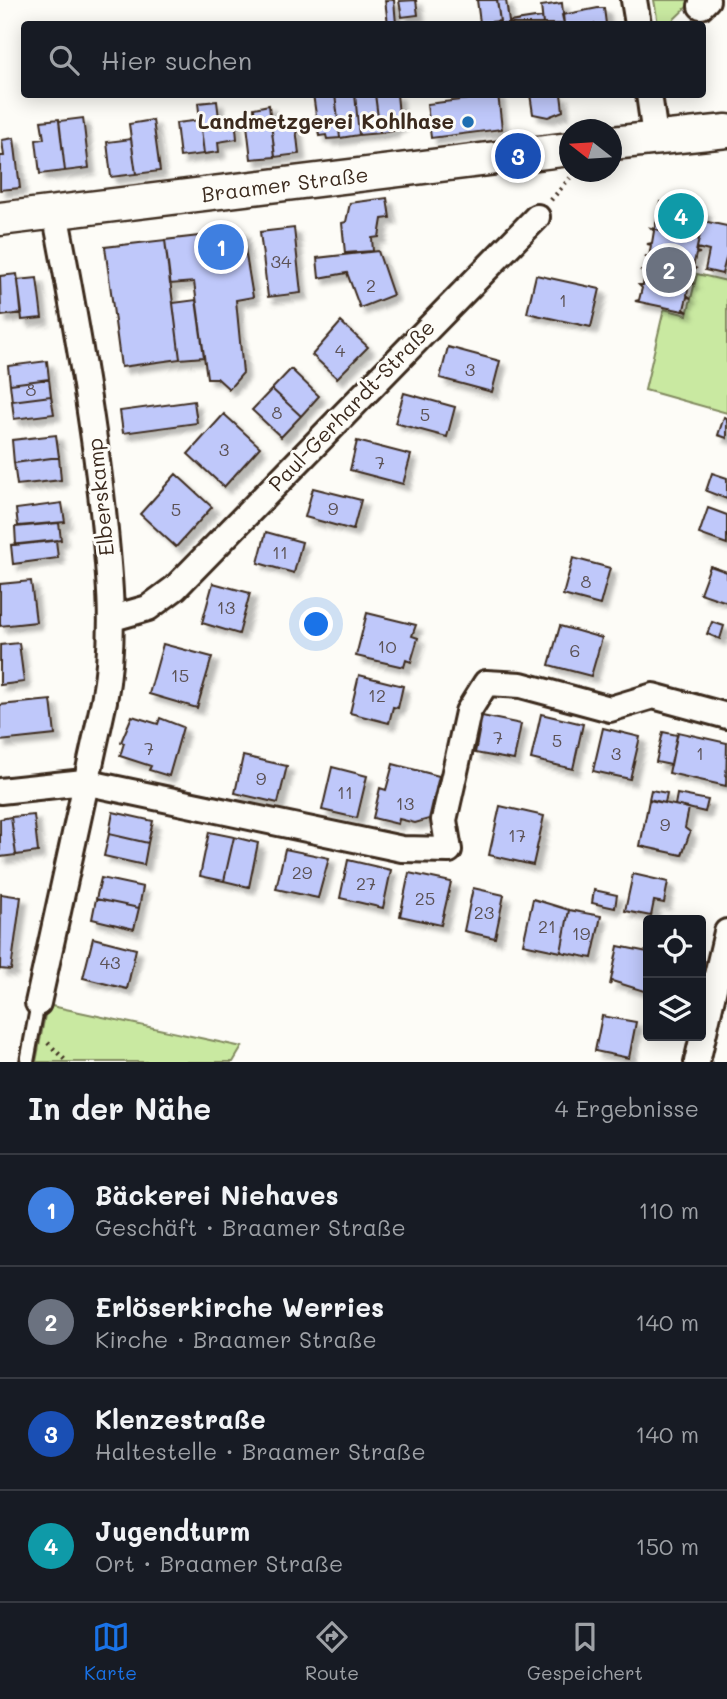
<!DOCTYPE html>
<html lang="de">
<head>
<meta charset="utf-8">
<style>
  :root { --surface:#171b24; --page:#242831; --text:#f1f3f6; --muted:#9ea1a6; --line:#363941; --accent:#1a73e8 }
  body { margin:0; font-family:Mali,sans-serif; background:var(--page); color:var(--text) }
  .controls { position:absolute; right:21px; bottom:21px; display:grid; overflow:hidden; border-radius:7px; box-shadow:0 4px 18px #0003 }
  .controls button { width:63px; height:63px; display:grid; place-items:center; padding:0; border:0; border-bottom:2px solid var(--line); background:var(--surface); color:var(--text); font:35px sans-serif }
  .compass { position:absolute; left:559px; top:119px; width:63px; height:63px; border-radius:50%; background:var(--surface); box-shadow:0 4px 18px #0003; rotate:287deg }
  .you { position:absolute; left:317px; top:625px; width:24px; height:24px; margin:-18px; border:5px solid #fff; border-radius:50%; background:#1a73e8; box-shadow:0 0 0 10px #1a73e833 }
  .badge { display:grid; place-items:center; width:46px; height:46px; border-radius:50%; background:var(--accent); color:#fff; font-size:23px; font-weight:700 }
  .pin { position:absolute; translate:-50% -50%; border:4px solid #fff; box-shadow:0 2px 7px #0006 }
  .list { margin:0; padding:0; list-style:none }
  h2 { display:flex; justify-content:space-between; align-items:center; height:91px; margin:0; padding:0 28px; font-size:30px }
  h2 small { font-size:23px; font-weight:400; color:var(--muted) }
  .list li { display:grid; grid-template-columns:46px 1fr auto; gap:21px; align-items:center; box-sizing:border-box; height:112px; padding:0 28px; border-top:2px solid var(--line) }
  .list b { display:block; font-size:26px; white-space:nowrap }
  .list p { margin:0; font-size:23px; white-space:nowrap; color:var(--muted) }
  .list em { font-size:23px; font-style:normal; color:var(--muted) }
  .icon { flex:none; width:38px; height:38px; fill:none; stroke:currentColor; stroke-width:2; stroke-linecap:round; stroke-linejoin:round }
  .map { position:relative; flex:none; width:727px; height:1062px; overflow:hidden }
  .search { position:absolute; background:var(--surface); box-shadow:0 4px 18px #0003; left:21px; right:21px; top:21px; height:77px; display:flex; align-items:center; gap:18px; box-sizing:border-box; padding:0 24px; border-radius:7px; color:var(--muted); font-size:26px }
  .sheet { height:539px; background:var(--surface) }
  nav { display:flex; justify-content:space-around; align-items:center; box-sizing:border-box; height:98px; border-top:2px solid var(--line); background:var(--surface); font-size:19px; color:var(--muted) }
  nav a { display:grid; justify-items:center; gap:4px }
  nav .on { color:var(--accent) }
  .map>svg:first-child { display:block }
</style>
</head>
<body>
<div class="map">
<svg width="727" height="1062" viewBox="0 0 727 1062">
  <defs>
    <filter id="shadow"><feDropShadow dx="6" dy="6" stdDeviation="2" flood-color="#0004"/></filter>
  </defs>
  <rect width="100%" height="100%" fill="#fdfcf7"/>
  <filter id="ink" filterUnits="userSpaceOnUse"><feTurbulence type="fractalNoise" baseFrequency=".0143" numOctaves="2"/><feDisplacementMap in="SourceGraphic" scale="14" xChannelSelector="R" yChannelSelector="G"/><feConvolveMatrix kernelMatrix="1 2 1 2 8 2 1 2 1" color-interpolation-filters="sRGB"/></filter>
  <g filter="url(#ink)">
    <!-- green -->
    <path fill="#c9e9a1" stroke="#828a60" stroke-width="2" d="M654,0H694L669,24H658Z
      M697,274L727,281V413L645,390L664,309L687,315Z
      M47,1005L242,1047L233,1062H36Z"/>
    <!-- building -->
    <path fill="#bfc8fa" stroke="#3b2a1e" stroke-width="2" filter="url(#shadow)" d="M385,0H394L396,24H388Z
      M416,0L418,15L402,17L399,1Z
      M477,0H497L500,21L480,23Z
      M497,0H506L509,22L542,17L543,24H495L500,22Z
      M562,3L564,24H543L541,6Z
      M598,8H604L606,24H564L562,15Z
      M313,94H335L340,138L327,139L326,135L319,136Z
      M335,94H355L359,135L340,138Z
      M355,94H375L380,133L359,135Z
      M375,94H397L400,126L393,127V131L380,133Z
      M476,94H498L502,129L431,138L427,104L476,98Z
      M530,94H561L563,111L548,117L533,114Z
      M217,101L219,118L235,116L237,139L218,142L219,152L204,154L198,103Z
      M269,105L275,157L251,159L247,125L255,124L254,108Z
      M83,118L89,168L65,171L59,121Z
      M59,119L65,171L40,174L36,140L44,139L41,121Z
      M295,119L299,154L275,157L271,122Z
      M153,120L160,171L136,174L129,124Z
      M200,120L204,154L180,157L176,123Z
      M14,138L20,188L0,190V156H4L2,140Z
      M131,139L136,174L111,177L107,142Z
      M387,198L390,218L382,219L379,237L372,238L373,251L345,253L342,223L346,222L350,203Z
      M660,202L705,211L699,238L655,229Z
      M703,221L727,226V255L722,274L705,270L709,251L697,248Z
      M294,228L301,293L268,297L260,232Z
      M651,228L699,238L696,252L700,253L696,254L693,267L697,269L692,268L690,281L694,284L689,283L687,295L691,298L687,297L684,309L688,312L635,301L639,300L642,288L639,285H643L645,273L642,271H646L649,259L645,256L649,257L651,245L647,244L652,243L654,231Z
      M242,231L253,297L236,300L243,373L229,389L217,378H207L194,282L170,284L165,240Z
      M165,240L180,359L121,367L105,247Z
      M378,251L393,295L360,308L347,273L319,278L317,258Z
      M17,274L22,313L1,316L0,276Z
      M536,275L600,289L591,327L527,313Z
      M37,278L42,318L22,320L18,280Z
      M196,300L204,357L180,359L173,303Z
      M341,322L368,347L337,378L312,355Z
      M448,347L500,361L492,392L440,378Z
      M47,361L49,379L10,384L8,366Z
      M291,369L319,396L301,416L272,389Z
      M49,379L51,396L12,401L10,384Z
      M272,389L301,416L281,437L252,410Z
      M404,393L455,407L447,437L395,423Z
      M51,396L54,414L14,419L12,401Z
      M194,401L197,423L123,433L120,411Z
      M224,414L260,447L224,487L188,454Z
      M724,417L727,418V438L718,435Z
      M56,435L59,457L14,463L12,440Z
      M357,441L411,455L403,484L350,470Z
      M59,457L61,480L17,485L14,463Z
      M712,473L727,478V499L706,491Z
      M176,474L212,507L176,547L140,514Z
      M313,488L361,500L353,530L305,517Z
      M62,503L65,522L18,526L16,509Z
      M708,508L727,515V544L699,534Z
      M59,523L61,540L16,545L15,527Z
      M266,532L302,542L294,573L258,563Z
      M56,540L58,558L13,564L11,545Z
      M573,558L610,568L600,605L563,595Z
      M710,566L727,572V602L700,593Z
      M31,581L36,622L0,626V584Z
      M213,583L250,593L239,634L202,623Z
      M367,613L416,625L412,636L418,638L411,662L406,660L404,667L356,656Z
      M712,622L724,626L720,639L707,634Z
      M560,626L602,638L591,676L549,665Z
      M19,643L24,682L0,685V645Z
      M163,644L212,657L197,708L149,694Z
      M359,675L403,686L398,708L393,707L389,723L350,713Z
      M51,700L55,735L0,741V705Z
      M541,714L583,724L573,769L531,759Z
      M132,716L158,724L160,718L183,727L169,776L149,770L151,766L120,756L124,743L121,742Z
      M482,716L521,724L514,760L475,753Z
      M603,728L640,737L630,779L593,771Z
      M663,732L677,735L671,765L656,762Z
      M678,732L727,743L726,786L669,773Z
      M243,756L287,766L278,803L235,793Z
      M393,764L439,776L429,819L415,823L399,819L398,824L373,818L380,788L386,790Z
      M332,767L367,776L357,818L322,810Z
      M651,790L667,793L665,803L649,799Z
      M677,794L708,800L705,812L675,805Z
      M649,800L689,808L685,828L690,832L682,855L640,846Z
      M500,806L544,816L533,865L489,855Z
      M113,812L153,821L148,843L109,834Z
      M34,815L38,852L16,855L11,817Z
      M11,817L16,855L0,857V819Z
      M209,832L234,837L224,881L200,876Z
      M109,834L148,843L144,865L104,856Z
      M234,837L258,843L249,887L224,881Z
      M285,849L329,858L318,898L276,889Z
      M348,860L391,870L383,908L340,898Z
      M409,873L451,882L441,925L400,916Z
      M633,874L668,882L664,903L654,901L651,916L625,911Z
      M101,878L143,887L139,908L96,899Z
      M473,888L504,895L495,938L464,931Z
      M594,890L617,895L615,908L592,903Z
      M1,894L21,897L11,970L0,969Z
      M96,899L139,908L134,929L92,919Z
      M533,899L569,910L561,952L523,944Z
      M569,910L601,916L592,958L561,952Z
      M93,938L136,949L127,989L83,978Z
      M618,946L648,952L647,992L612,981L610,985Z
      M602,1016L636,1022L629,1058L595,1051Z"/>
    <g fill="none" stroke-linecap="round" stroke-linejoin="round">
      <!-- service casing -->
      <g stroke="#3b2a1e" stroke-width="18">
        <path id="service" d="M27,1062L38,1003"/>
      </g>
      <!-- minor casing -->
      <g stroke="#3b2a1e" stroke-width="30">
        <path id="minor" d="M634,0L638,24
          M701,6L707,0
          M649,94L655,136
          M113,618L148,608L175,588L537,217
          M0,791L84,782L402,849L449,850L444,820L456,767L468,712L486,683L521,685L610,709L653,696L727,716
          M38,1003L104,701C116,635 110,578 103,511C92,410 74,312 55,212
          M697,1062L727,932"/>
      </g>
      <!-- tertiary casing -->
      <g stroke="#3b2a1e" stroke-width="37">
        <path id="tertiary" d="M612,143L727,131
          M0,219L570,149"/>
      </g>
      <!-- path -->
      <path stroke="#3b2a1e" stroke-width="4.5" stroke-dasharray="2 5" stroke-linecap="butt" d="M551,200L570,178
        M48,1043L67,1062"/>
      <!-- service -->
      <use href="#service" stroke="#fdfcf7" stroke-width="12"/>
      <!-- minor -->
      <use href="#minor" stroke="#fdfcf7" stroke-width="24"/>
      <!-- tertiary -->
      <use href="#tertiary" stroke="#fdfcf7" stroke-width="32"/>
    </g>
  </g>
  <!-- markers -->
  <circle fill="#1f6fb2" stroke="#fdfcf7" stroke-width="2.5" cx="468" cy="122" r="7"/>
  <g text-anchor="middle" stroke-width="6" stroke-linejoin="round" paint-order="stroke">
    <!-- number labels -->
    <g font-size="18" fill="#5c5255">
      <text x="281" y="268">34</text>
      <text x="371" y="292">2</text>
      <text x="563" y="307">1</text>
      <text x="340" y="357">4</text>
      <text x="470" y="376">3</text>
      <text x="31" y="396">8</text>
      <text x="277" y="419">8</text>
      <text x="425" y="421">5</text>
      <text x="224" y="456">3</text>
      <text x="380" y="469">7</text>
      <text x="333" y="515">9</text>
      <text x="176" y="516">5</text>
      <text x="280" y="559">11</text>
      <text x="586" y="588">8</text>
      <text x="226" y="614">13</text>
      <text x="387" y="653">10</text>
      <text x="575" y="657">6</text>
      <text x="180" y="682">15</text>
      <text x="377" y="702">12</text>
      <text x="498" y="744">7</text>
      <text x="557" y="747">5</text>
      <text x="149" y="755">7</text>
      <text x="616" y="760">3</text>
      <text x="700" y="760">1</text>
      <text x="261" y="785">9</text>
      <text x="345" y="799">11</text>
      <text x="405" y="810">13</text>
      <text x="665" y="831">9</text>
      <text x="517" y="842">17</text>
      <text x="302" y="879">29</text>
      <text x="366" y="890">27</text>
      <text x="425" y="905">25</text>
      <text x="484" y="919">23</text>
      <text x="547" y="933">21</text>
      <text x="581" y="940">19</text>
      <text x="110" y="969">43</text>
    </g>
    <!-- poi labels -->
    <g font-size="21" font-weight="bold" fill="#3b2a1e" stroke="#fdfcf7" text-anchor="end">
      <text x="454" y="129">Landmetzgerei Kohlhase</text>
    </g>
    <!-- street labels -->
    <g font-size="21" fill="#3b2a1e" stroke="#fdfcf7">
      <text transform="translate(285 185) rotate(-7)" y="7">Braamer Straße</text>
      <text transform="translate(352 406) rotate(-46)" y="7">Paul-Gerhardt-Straße</text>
      <text transform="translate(101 497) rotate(-96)" y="7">Elberskamp</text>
    </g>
  </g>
</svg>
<div class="controls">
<button><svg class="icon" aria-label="locate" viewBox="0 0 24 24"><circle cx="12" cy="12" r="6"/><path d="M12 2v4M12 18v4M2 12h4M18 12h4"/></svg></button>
<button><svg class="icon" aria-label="layers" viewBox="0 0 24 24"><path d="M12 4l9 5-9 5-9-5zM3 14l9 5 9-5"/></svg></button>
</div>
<svg class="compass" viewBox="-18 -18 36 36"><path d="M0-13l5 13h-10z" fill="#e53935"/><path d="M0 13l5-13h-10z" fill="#9ea1a6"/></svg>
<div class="you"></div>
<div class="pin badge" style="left:221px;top:247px;background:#3f7fe0">1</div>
<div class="pin badge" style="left:669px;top:270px;background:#6b7280">2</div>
<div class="pin badge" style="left:518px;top:156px;background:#1a4fb4">3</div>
<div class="pin badge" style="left:681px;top:216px;background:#0f9aa8">4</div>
<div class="search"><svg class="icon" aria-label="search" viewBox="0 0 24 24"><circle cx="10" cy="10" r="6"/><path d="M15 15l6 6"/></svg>Hier suchen</div>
</div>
<section class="sheet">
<h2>In der Nähe<small>4 Ergebnisse</small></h2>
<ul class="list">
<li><span class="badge" style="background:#3f7fe0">1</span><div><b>Bäckerei Niehaves</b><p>Geschäft · Braamer Straße</p></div><em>110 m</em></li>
<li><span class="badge" style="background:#6b7280">2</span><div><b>Erlöserkirche Werries</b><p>Kirche · Braamer Straße</p></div><em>140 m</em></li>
<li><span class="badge" style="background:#1a4fb4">3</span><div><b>Klenzestraße</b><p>Haltestelle · Braamer Straße</p></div><em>140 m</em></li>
<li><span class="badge" style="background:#0f9aa8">4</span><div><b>Jugendturm</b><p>Ort · Braamer Straße</p></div><em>150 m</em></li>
</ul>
</section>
<nav>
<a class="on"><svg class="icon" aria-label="map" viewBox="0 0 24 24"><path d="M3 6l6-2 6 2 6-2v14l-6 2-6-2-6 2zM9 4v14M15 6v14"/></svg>Karte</a>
<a><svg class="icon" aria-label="directions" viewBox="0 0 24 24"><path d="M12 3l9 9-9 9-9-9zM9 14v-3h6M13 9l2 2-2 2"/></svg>Route</a>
<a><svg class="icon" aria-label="saved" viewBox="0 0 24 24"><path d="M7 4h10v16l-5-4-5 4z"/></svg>Gespeichert</a>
</nav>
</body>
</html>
